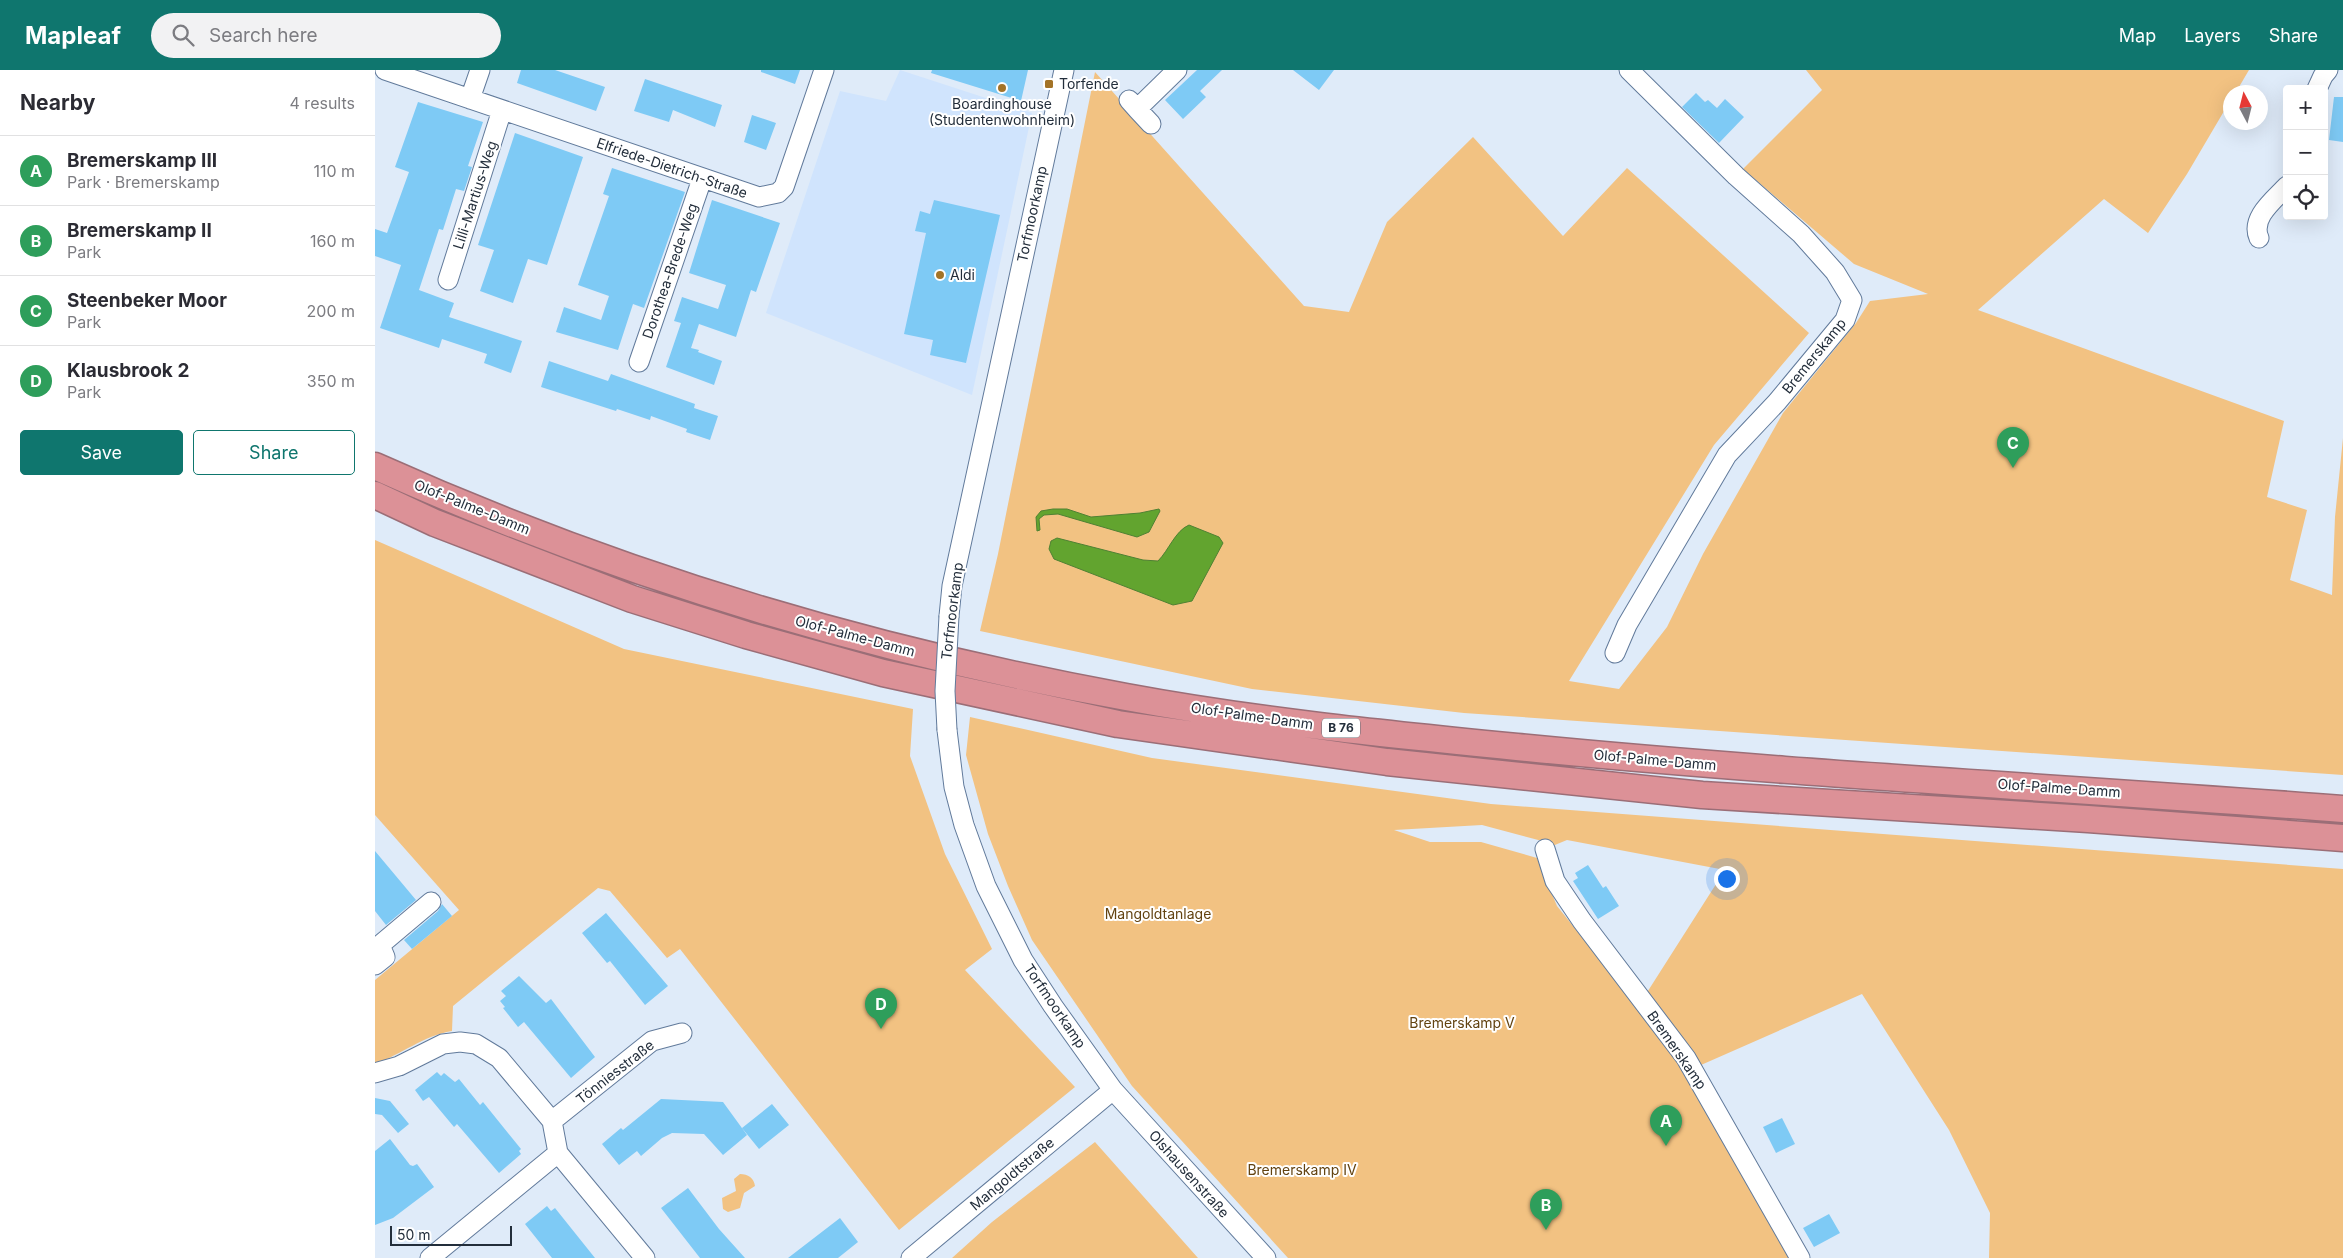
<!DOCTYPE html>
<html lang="en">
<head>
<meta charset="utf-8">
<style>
  :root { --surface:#fff; --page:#f2f2f3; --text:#2b2b33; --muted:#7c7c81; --line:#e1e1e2; --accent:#0f766e }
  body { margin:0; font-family:Inter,sans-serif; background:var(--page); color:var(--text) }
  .controls { position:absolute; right:15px; top:15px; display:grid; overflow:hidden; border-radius:5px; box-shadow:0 5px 20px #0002 }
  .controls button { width:45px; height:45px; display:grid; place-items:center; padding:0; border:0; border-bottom:1px solid var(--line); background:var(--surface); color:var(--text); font:25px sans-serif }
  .compass { position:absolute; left:1848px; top:15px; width:45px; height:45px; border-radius:50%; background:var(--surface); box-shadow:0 5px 20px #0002; rotate:353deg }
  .scale { position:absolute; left:15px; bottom:12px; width:122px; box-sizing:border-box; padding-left:5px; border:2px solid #232e3b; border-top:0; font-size:14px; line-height:18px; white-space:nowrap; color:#232e3b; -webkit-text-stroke:4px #fff; paint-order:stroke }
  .you { position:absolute; left:1351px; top:808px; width:18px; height:18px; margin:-12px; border:4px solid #fff; border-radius:50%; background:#1a73e8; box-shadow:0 0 0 8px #1a73e833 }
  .badge { display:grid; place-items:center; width:32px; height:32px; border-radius:50%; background:var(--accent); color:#fff; font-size:16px; font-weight:700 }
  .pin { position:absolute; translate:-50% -41px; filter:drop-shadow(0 1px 2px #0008) }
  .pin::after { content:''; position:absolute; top:26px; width:18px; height:15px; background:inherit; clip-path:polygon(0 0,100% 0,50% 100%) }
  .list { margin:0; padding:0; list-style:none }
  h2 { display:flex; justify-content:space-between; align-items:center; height:65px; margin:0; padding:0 20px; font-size:21px }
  h2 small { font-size:16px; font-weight:400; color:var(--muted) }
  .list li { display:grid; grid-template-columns:32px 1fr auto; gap:15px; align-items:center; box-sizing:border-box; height:70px; padding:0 20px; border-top:1px solid var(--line) }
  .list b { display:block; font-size:19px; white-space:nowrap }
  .list p { margin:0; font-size:16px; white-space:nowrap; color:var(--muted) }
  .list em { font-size:16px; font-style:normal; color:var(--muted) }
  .actions { display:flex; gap:10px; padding:15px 20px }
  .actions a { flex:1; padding:11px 0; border:1px solid var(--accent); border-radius:5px; text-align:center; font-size:18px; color:var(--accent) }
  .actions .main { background:var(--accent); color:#fff }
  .icon { flex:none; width:28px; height:28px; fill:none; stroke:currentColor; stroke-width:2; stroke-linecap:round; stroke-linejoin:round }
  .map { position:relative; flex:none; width:1968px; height:1188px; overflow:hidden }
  header { display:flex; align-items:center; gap:30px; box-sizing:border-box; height:70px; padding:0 25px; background:var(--accent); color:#fff }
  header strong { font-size:24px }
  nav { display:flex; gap:28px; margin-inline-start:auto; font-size:18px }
  .search { width:350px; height:45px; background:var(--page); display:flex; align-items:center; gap:12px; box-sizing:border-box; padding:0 18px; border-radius:28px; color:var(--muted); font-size:19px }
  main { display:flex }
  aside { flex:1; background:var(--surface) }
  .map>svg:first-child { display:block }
</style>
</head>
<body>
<header>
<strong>Mapleaf</strong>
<div class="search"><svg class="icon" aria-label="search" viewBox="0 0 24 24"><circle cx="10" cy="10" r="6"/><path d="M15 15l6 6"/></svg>Search here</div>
<nav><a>Map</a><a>Layers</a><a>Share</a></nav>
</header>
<main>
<aside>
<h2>Nearby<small>4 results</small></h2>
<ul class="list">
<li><span class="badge" style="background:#2e9e5b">A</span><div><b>Bremerskamp III</b><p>Park · Bremerskamp</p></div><em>110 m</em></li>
<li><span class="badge" style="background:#2e9e5b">B</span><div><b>Bremerskamp II</b><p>Park</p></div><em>160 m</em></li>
<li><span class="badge" style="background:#2e9e5b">C</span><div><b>Steenbeker Moor</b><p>Park</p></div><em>200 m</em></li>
<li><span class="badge" style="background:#2e9e5b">D</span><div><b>Klausbrook 2</b><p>Park</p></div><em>350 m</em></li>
</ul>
<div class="actions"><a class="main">Save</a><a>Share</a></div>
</aside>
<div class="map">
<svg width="1968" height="1188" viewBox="0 0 1968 1188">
  <rect width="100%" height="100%" fill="#dfebf9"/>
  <!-- built -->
  <path fill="#d0e4fd" d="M525,0L657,43L597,325L391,243L465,21L511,31Z"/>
  <!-- green -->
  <path fill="#f2c282" d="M1431,0H1874L1861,22H1856L1855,31L1812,104L1773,163L1729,129L1603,240L1909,351L1892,427L1932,440L1915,510L1957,525L1960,447L1968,368V705L1089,643L877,619L605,561L623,484L720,2L929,236L974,242L1012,152L1098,67L1188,166L1252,98L1434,263L1339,375L1194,611L1244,619L1292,557L1328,484L1408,343L1481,253L1495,231L1553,224L1479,194L1368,99L1447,20Z
    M0,470L249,579L538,639L535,686L570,784L617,879L590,900L700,1017L524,1160L305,879L292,888L235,821L223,818L78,936L77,961C48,966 27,984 0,994V910L84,840L0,745Z
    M595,647L777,688L1116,734L1968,799V1188H1614L1615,1143L1574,1060L1487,924L1326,995L1271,924L1350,800L1192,770L1170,779L1167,771L1107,755L1019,760L1055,772H1106L1162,788L1182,836L1312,998L1417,1188H913L757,1016L657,870L633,816L613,764L591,685Z
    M720,1072L823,1188H577L617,1152Z
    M365,1104C373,1104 379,1108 380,1116L369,1123L365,1138L353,1142L348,1139L347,1128L361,1121L359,1109Z"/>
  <!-- water -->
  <path fill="#62a42f" stroke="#4f8133" d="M678,439H692L716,447L765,443L784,439L785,441L774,462L762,467L683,444L669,445L664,449L665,460L662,461L661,447L666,441Z
    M814,455L844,467L848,473L817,531L798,535L679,489L674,479L676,471L682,468L768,490L783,491C794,480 800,461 814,455Z"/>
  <!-- building -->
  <path fill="#7ecaf5" d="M146,0H180L230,17L221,41L142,13Z
    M386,0H425L420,14L386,2Z
    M557,0H653L646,31L556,3Z
    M822,0H847L825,21L831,27L808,49L790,30Z
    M918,0H959L944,20Z
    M270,9L347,35L340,57L298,40L294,52L259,41Z
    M1321,23L1330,32L1333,30L1342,38L1350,29L1369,47L1344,73L1307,37Z
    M1959,27H1968V72L1954,70Z
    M43,32L108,52L93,96L97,97L89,121L81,119L68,160L64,159L44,220L79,233L74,247L147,271L136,303L109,293L112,284L67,269L64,278L5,258L26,195L0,186V159L12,163L34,102L20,97Z
    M377,45L401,53L391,80L369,72Z
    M140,63L208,87L172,195L153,189L138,233L105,221L119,180L103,175Z
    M237,98L310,122L269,238L258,234L243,280L181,262L189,237L226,250L234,226L203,215L234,126L228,124Z
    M337,130L405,153L381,222L376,220L361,267L324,254L316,278L324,280L323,282L347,291L339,315L291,297L306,253L299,251L307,227L343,239L351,215L314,203Z
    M559,130L625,145L591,293L555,285L558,270L529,264L551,163L540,161L545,141L555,144Z
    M174,291L233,311L236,304L320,334L319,338L343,346L335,370L311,362L312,359L276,346L275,350L242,339L241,341L166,317Z
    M0,781L41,830L11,855L0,841Z
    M1213,795L1228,818L1231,816L1244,836L1223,849L1198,811L1203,808L1200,803Z
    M67,834L77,846L37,879L29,870L63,841Z
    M231,843L293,916L270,935L235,891L232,893L207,863Z
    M144,906L171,933L176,929L220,987L196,1008L149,952L143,957L128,938L130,937L125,931L131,926L126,921Z
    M62,1002L66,1006L69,1003L80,1012L84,1009L105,1035L108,1032L146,1079L144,1081L146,1084L124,1103L82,1054L79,1057L54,1027L48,1031L40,1020Z
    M0,1028L15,1031L34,1054L23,1063L7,1045L0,1044Z
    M286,1029L348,1032L372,1065L348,1085L329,1064L297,1063L287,1068L266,1086L262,1081L244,1095L227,1074L246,1058L248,1060Z
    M397,1034L414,1055L384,1079L367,1058Z
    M1407,1048L1420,1074L1401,1083L1388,1057Z
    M15,1069L35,1095L38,1096L42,1094L59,1117L18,1148L0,1155V1081Z
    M313,1118L344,1159L370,1188H325L286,1138Z
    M172,1136L176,1141L180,1138L220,1188H177L150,1154Z
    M1454,1144L1465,1163L1439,1177L1428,1158Z
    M465,1148L483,1172L463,1188H413Z"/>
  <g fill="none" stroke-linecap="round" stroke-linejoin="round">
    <!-- minor casing -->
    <g stroke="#617a9b" stroke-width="21">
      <path id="minor" d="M10,0L384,127L403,123L409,117L449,0
        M1942,19L1948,6L1953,0
        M95,29L105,0
        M754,30L762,39L802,0
        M762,39L776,54
        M1884,168C1875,148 1899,130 1912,116
        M73,210L127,40
        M264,292L327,109
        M574,546L577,516L689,0
        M1240,583L1252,555L1352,385L1402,332L1470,250L1477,230L1460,202L1426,164L1361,106L1254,0
        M572,660L579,717L589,755L611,816L648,890L678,936L738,1020L891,1188
        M1170,779L1180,811L1207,851L1311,988L1425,1188
        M0,895L10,887L5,875L56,832
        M0,1003L24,996L68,974L85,972L101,974L124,988L177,1051L183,1083L270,1188
        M177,1051L277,971L307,963
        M55,1188L183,1083
        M536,1188L738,1020"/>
    </g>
    <!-- highway casing -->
    <g stroke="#9b6e77" stroke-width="29">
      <path id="highway" d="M0,396C240,504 493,580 751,627C880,651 1011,664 1142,677C1417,704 1693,718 1968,739
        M0,425L60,453L257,529L371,565L508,603L743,654L1012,692L1327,725L1713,749L1968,768"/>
    </g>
    <!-- minor -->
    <use href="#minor" stroke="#fff" stroke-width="19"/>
    <!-- highway -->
    <use href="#highway" stroke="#dc9197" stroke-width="26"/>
    <!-- minor-bridge casing -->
    <g stroke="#617a9b" stroke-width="21" stroke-linecap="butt">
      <path id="minor-bridge" d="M572,660L570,621L574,546"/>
    </g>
    <!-- minor-bridge -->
    <use href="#minor-bridge" stroke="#fff" stroke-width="19"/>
  </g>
  <!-- markers -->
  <g fill="#a37327" stroke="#fff" stroke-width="2">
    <rect x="669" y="9" width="10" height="10" rx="2.5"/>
    <circle cx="627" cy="18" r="5"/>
    <circle cx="565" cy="205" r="5"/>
  </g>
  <g text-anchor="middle" stroke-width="4" stroke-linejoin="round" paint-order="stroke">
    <!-- shield labels -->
    <rect fill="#fff" stroke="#656d76" stroke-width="1" x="947" y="648.5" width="38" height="19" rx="4"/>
    <g font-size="12" font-weight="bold" fill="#232e3b">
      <text x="966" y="662">B 76</text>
    </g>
    <!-- poi labels -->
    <g font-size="14" fill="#232e3b" stroke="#fff" text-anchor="start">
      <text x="684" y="19">Torfende</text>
      <text x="627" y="39" text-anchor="middle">Boardinghouse<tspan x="627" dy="16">(Studentenwohnheim)</tspan></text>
      <text x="575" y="210">Aldi</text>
    </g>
    <!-- street labels -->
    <g font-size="14" fill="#232e3b" stroke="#fff">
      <text transform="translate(297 98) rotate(19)" y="5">Elfriede-Dietrich-Straße</text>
      <text transform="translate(100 125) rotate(-72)" y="5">Lilli-Martius-Weg</text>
      <text transform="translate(657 144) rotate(-78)" y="5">Torfmoorkamp</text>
      <text transform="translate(295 201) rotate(-71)" y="5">Dorothea-Brede-Weg</text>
      <text transform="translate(1439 286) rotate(-51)" y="5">Bremerskamp</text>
      <text transform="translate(97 437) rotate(22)" y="5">Olof-Palme-Damm</text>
      <text transform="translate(577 541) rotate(-83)" y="5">Torfmoorkamp</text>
      <text transform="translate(480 566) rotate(15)" y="5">Olof-Palme-Damm</text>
      <text transform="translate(877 646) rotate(8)" y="5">Olof-Palme-Damm</text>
      <text transform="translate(1280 690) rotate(5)" y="5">Olof-Palme-Damm</text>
      <text transform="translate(1684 718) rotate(4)" y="5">Olof-Palme-Damm</text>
      <text transform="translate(680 936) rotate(56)" y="5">Torfmoorkamp</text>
      <text transform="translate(1302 980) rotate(55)" y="5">Bremerskamp</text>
      <text transform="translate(240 1002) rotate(-38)" y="5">Tönniesstraße</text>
      <text transform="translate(637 1104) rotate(-40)" y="5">Mangoldtstraße</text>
      <text transform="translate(814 1104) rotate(48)" y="5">Olshausenstraße</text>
    </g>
    <!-- park labels -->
    <g font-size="14" fill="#634311" stroke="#fff">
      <text x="783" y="849">Mangoldtanlage</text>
      <text x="1087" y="958">Bremerskamp V</text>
      <text x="927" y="1105">Bremerskamp IV</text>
    </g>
  </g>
</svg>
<div class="controls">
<button>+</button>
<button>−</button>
<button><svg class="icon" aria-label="locate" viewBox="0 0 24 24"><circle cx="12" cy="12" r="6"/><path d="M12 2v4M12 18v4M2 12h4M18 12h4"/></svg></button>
</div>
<svg class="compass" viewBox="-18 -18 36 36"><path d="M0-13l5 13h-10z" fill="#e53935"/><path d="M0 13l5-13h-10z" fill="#7c7c81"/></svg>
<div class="scale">50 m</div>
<div class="you"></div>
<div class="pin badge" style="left:1291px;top:1076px;background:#2e9e5b">A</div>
<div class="pin badge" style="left:1171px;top:1160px;background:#2e9e5b">B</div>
<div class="pin badge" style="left:1638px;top:398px;background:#2e9e5b">C</div>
<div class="pin badge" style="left:506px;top:959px;background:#2e9e5b">D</div>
</div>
</main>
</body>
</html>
